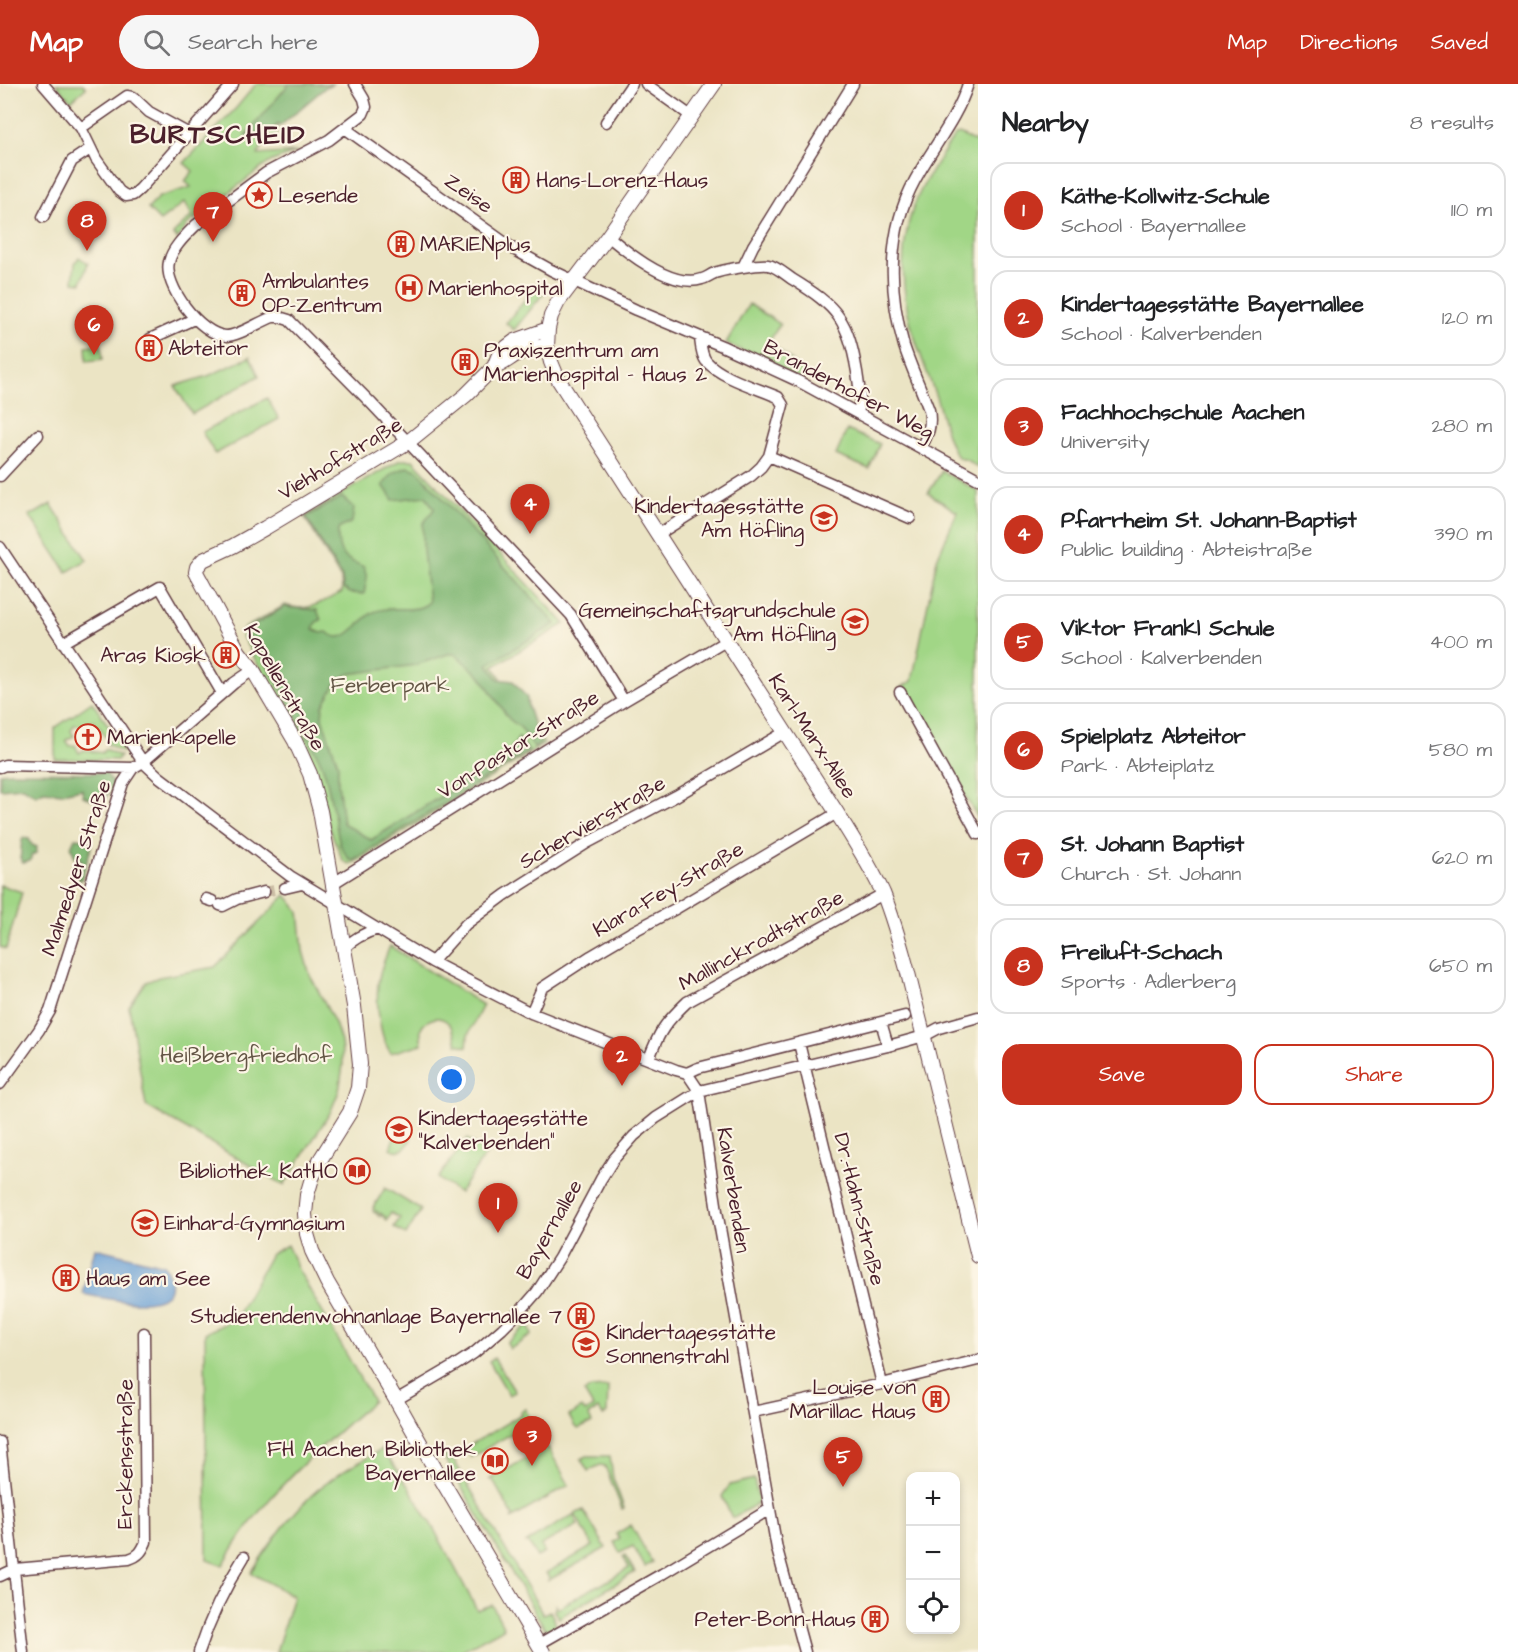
<!DOCTYPE html>
<html lang="en">
<head>
<meta charset="utf-8">
<style>
  :root { --surface:#fff; --page:#f6f6f6; --text:#202124; --muted:#757577; --line:#e0e0e0; --accent:#c8321e }
  body { margin:0; font-family:"Architects Daughter",sans-serif; background:var(--page); color:var(--text) }
  .controls { position:absolute; right:18px; bottom:18px; display:grid; overflow:hidden; border-radius:12px; box-shadow:0 3px 9px #0003 }
  .controls button { width:54px; height:54px; display:grid; place-items:center; padding:0; border:0; border-bottom:2px solid var(--line); background:var(--surface); color:var(--text); font:30px sans-serif }
  .you { position:absolute; left:452px; top:996px; width:21px; height:21px; margin:-15px; border:4px solid #fff; border-radius:50%; background:#1a73e8; box-shadow:0 0 0 9px #1a73e833 }
  .badge { display:grid; place-items:center; width:39px; height:39px; border-radius:50%; background:var(--accent); color:#fff; font-size:20px; font-weight:700 }
  .pin { position:absolute; translate:-50% -50px; filter:drop-shadow(0 2px 3px #0008) }
  .pin::after { content:''; position:absolute; top:32px; width:21px; height:18px; background:inherit; clip-path:polygon(0 0,100% 0,50% 100%) }
  .list { margin:0; padding:0; list-style:none }
  h2 { display:flex; justify-content:space-between; align-items:center; height:78px; margin:0; padding:0 24px; font-size:26px }
  h2 small { font-size:20px; font-weight:400; color:var(--muted) }
  .list li { display:grid; grid-template-columns:39px 1fr auto; gap:18px; align-items:center; box-sizing:border-box; height:96px; margin:0 12px 12px; padding:0 12px; border:2px solid var(--line); border-radius:18px }
  .list b { display:block; font-size:22px; white-space:nowrap }
  .list p { margin:0; font-size:20px; white-space:nowrap; color:var(--muted) }
  .list em { font-size:20px; font-style:normal; color:var(--muted) }
  .actions { display:flex; gap:12px; padding:18px 24px }
  .actions a { flex:1; padding:14px 0; border:2px solid var(--accent); border-radius:18px; text-align:center; font-size:21px; color:var(--accent) }
  .actions .main { background:var(--accent); color:#fff }
  .icon { flex:none; width:33px; height:33px; fill:none; stroke:currentColor; stroke-width:2; stroke-linecap:round; stroke-linejoin:round }
  .map { position:relative; flex:none; width:978px; height:1568px; overflow:hidden }
  header { display:flex; align-items:center; gap:36px; box-sizing:border-box; height:84px; padding:0 30px; background:var(--accent); color:#fff }
  header strong { font-size:28px }
  nav { display:flex; gap:33px; margin-inline-start:auto; font-size:21px }
  .search { width:420px; height:54px; background:var(--page); display:flex; align-items:center; gap:15px; box-sizing:border-box; padding:0 21px; border-radius:33px; color:var(--muted); font-size:22px }
  main { display:flex }
  aside { flex:1; background:var(--surface) }
  .map>svg:first-child { display:block }
</style>
</head>
<body>
<header>
<strong>Map</strong>
<div class="search"><svg class="icon" aria-label="search" viewBox="0 0 24 24"><circle cx="10" cy="10" r="6"/><path d="M15 15l6 6"/></svg>Search here</div>
<nav><a>Map</a><a>Directions</a><a>Saved</a></nav>
</header>
<main>
<div class="map">
<svg width="978" height="1568" viewBox="0 0 978 1568">
  <rect width="100%" height="100%" fill="#fcf5e5"/>
  <filter id="ink" filterUnits="userSpaceOnUse"><feTurbulence type="fractalNoise" baseFrequency=".0167" numOctaves="2"/><feDisplacementMap in="SourceGraphic" scale="12" xChannelSelector="R" yChannelSelector="G"/><feConvolveMatrix kernelMatrix="1 2 1 2 8 2 1 2 1" color-interpolation-filters="sRGB"/></filter>
  <filter id="wash" filterUnits="userSpaceOnUse"><feTurbulence type="fractalNoise" baseFrequency=".008" numOctaves="4" result="noise"/><feDisplacementMap in="SourceGraphic" scale="24" xChannelSelector="R" yChannelSelector="G"/><feGaussianBlur stdDeviation="1.35" result="paint"/><feColorMatrix in="noise" values="0 0 0 0 0 0 0 0 0 0 0 0 0 0 0 0 0 1.4 0 .05"/><feComposite in="paint" operator="in"/></filter>
  <g filter="url(#wash)">
    <rect width="100%" height="100%" fill="#ebe4c4"/>
    <!-- green -->
    <path fill="#a1d686" stroke="#767a58" stroke-width="1.5" d="M56,0H83L86,4L71,17Z
      M256,0H334L327,2L275,45L278,49L263,62L258,71L297,68L272,77L260,85L188,140L177,155L173,150L192,132L185,118L160,137L148,125L159,113L191,103L185,97L193,87L184,79L237,23Z
      M959,50L978,59V384L967,376L959,374C946,360 942,328 935,310C927,287 917,264 911,241C899,197 900,147 921,106C930,88 943,70 954,52Z
      M79,173L88,179L81,199L73,198L75,179Z
      M539,198L547,205L514,246L506,239Z
      M749,220L780,240L769,258L791,276L806,291L803,296L726,259Z
      M101,260L103,275L87,277L86,262Z
      M250,273L259,292L192,330L175,302L208,292Z
      M267,314L279,335L215,370L202,348Z
      M847,346L880,360L869,385L836,371Z
      M400,376H413L565,540L493,582L544,660L355,778L349,780L343,777L329,743L322,710L312,678L241,550L245,544L285,521C306,530 324,517 342,508L341,495L304,432Z
      M942,387L978,407V734L900,604L912,597L937,475L957,428L928,409Z
      M51,420L87,476L67,488L29,431L36,429Z
      M92,618L124,664L122,668L107,660L109,655L105,653L99,642L95,643L94,637L89,638L88,643L81,641H74L71,647L74,652L66,656L70,662L75,661L79,669L84,666L102,669L105,665L120,672L117,676L55,675V644Z
      M0,801L22,808L6,865L0,863Z
      M286,811L299,827L303,867L310,891L335,939L341,958L343,981L339,1007L330,1029L284,1101L146,1022L129,923L146,898L159,893L215,883Z
      M390,862L483,921L468,951L467,963L457,960C455,952 453,942 446,937C438,931 425,935 421,945C420,950 421,955 422,960L391,969C379,954 375,913 379,894C381,883 386,872 390,862Z
      M411,1046C413,1058 403,1072 391,1064C392,1053 400,1045 411,1046Z
      M467,1055L487,1069L459,1109L438,1094Z
      M385,1104L421,1126L406,1151L394,1143L400,1134L391,1129L386,1136L384,1134L385,1132H380L382,1130L380,1129L378,1131L377,1130V1127L375,1129L373,1127L374,1125L373,1124Z
      M287,1161L299,1187L373,1317C314,1369 262,1412 223,1481L207,1476L205,1249L235,1235L271,1170Z
      M528,1240L532,1251L510,1265L507,1259Z
      M494,1274L515,1308L509,1311L489,1277Z
      M608,1303L607,1330L603,1332L598,1325L588,1331L592,1339L578,1345L575,1343L569,1332L582,1324L585,1328L593,1323L584,1308L591,1304Z
      M525,1325L532,1338L471,1373L465,1364L522,1330L521,1327Z
      M547,1362L569,1401L511,1435L513,1432L492,1395L489,1396Z
      M382,1365C420,1415 448,1470 477,1526L492,1521L504,1544L459,1568H276L293,1512L251,1489C267,1464 284,1439 305,1418C326,1395 355,1381 382,1365Z
      M446,1371L450,1376L453,1375L543,1530L550,1527L555,1537V1544L551,1546L545,1545L443,1372Z
      M587,1372H610L613,1394L624,1424L622,1425L605,1382L600,1381L588,1387L581,1375Z
      M754,1395L759,1419L732,1434L722,1412L730,1401Z
      M583,1426L606,1464L547,1497L550,1495L546,1489L593,1462L575,1430Z
      M573,1431L578,1441L541,1461L545,1469L537,1473L528,1458L525,1459Z
      M631,1441L652,1478L645,1483L633,1462L620,1469L614,1458L620,1455L616,1450Z
      M625,1472L635,1488L559,1534L554,1527L556,1521L558,1524L598,1501L599,1502L629,1484L623,1473Z"/>
    <!-- forest -->
    <path fill="#80b773" stroke="#656b4f" stroke-width="1.5" d="M289,0H334L327,2L280,42L278,40L261,55L256,48L247,53L246,51Z
      M407,383L417,386L556,540L488,580L498,595L513,597L527,614L528,623L540,660L534,664L521,644L509,635L481,593L455,570H448L416,581L348,590L338,596L329,611L323,622L322,634L338,680V698L343,739L371,756L507,671L519,653L529,667L353,776L348,774L340,761L326,692L319,674L248,547V545L284,523L317,526L321,536L316,538L313,545L321,549L327,548C346,565 360,534 374,528C389,521 412,528 421,523C424,522 427,520 429,518L423,467V440L434,425L426,412L393,416L383,401L393,389Z
      M342,413L354,424L352,438L338,445C337,471 342,473 364,483L367,494L364,510L350,509L343,504L342,493L306,433Z
      M10,688L106,689L114,701L105,714L92,716L83,712L82,705L62,709L44,707L36,711L23,703L0,705V689Z
      M23,754L29,755L32,761L37,763L36,769L32,771L30,777L23,779L20,774C22,767 20,760 23,754Z
      M75,754L87,755L92,761L81,796L77,795L82,775L75,773L71,763Z"/>
    <!-- water -->
    <path fill="#689fd5" stroke="#595f80" stroke-width="1.5" d="M95,1164L164,1181C195,1236 108,1215 83,1210Z"/>
  </g>
  <g filter="url(#ink)">
    <g fill="none" stroke-linecap="round" stroke-linejoin="round">
      <!-- street-tunnel -->
      <path stroke="#cbbda5" stroke-width="10" stroke-dasharray="10 5" stroke-linecap="butt" d="M264,808L285,804"/>
      <!-- street casing -->
      <g stroke="#623d42" stroke-width="13">
        <path id="street" d="M43,0L81,44L96,75L119,107L126,112L133,111L140,105L233,0
          M355,0L364,15L366,23L363,30L329,56L266,89L196,141C186,151 172,164 169,178C163,201 200,251 226,252C239,252 259,238 273,233H279L289,236L370,318L571,531L624,617
          M646,0L691,32
          M606,38L632,0
          M81,44L127,12L133,13L149,28L189,50
          M346,45L515,166L551,186L636,226L722,262L798,297L978,395
          M43,133L72,77L90,65
          M608,152C629,170 673,205 702,195C707,194 712,189 718,188C727,185 759,180 768,181C776,182 786,191 792,195C838,223 848,236 857,288C859,303 862,315 858,329
          M743,183L753,162L853,0
          M150,255L194,235
          M921,364C928,350 932,342 929,326C921,305 911,283 904,262C888,207 887,147 915,96C932,64 957,35 968,0
          M769,372L910,434
          M0,392L38,351
          M657,451L751,392L761,383L769,372L783,321L778,313C757,304 721,294 706,277C701,270 701,262 700,254
          M0,463L143,678L158,692L290,792L432,878L531,929L676,986L687,989L699,1007L717,1127L777,1465L805,1568
          M63,559L160,503L222,609
          M900,608L978,750
          M0,683L5,681L133,684
          M332,800L624,617L726,557
          M285,804L302,800
          M206,815L212,817
          M220,821L223,822L237,815L264,808
          M343,865C353,855 364,849 378,845
          M432,878L466,840L505,811L587,759L676,712L785,648
          M531,929L542,904L591,872L630,849L677,824L837,729
          M881,938L888,962
          M799,959L882,1300
          M649,975C659,947 666,938 687,918L883,810
          M687,989L698,984L905,932
          M0,1000L39,946L50,927L123,699L133,684L143,678L234,599L253,586
          M396,1316L454,1282L474,1269L502,1245L523,1224L537,1208L559,1174L601,1095L613,1076L634,1052L656,1034L699,1007L888,962L924,952L939,944L978,933
          M753,1328L882,1300L978,1276
          M0,1358L23,1568
          M0,1492L15,1485L129,1475C139,1472 142,1467 146,1458L144,1249
          M539,1560L662,1490L770,1425
          M199,1568C210,1534 225,1503 244,1473"/>
      </g>
      <!-- secondary casing -->
      <g stroke="#623d42" stroke-width="16">
        <path id="secondary" d="M714,0L608,152L558,218L551,232L548,245L547,262L551,278L558,295L837,729C853,755 870,781 883,809C893,834 900,859 907,885L978,1172
          M494,283C505,280 511,272 521,268C529,264 538,263 547,262
          M543,1568L427,1371L396,1316L327,1198L312,1167L307,1150L305,1130L307,1111L312,1094L320,1076L350,1028L358,1004L360,980L354,922L320,727L310,690L295,657L253,586L239,568L196,488L197,483L203,476L233,462L265,444L408,358L466,311L494,283L498,273L507,263L515,257L548,245"/>
      </g>
      <!-- street -->
      <use href="#street" stroke="#fff" stroke-width="10"/>
      <!-- secondary -->
      <use href="#secondary" stroke="#fff" stroke-width="14"/>
    </g>
  </g>
  <!-- icons -->
  <defs>
    <g id="building-ring" transform="scale(1.35)"><circle r="9.5" fill="#fcf5e5" stroke="#c8321e" stroke-width="1.5"/><path d="M-4-6H4V6H1V3H-1V6H-4ZM-2.5-4.3h1.7v1.8h-1.7ZM.8-4.3h1.7v1.8H.8ZM-2.5-1h1.7V.8h-1.7ZM.8-1h1.7V.8H.8Z" fill="#c8321e"/></g>
    <g id="sight-ring" transform="scale(1.35)"><circle r="9.5" fill="#fcf5e5" stroke="#c8321e" stroke-width="1.5"/><path d="M0-6L1.8-2.2L6-1.7L2.9 1.2L3.7 5.4L0 3.3L-3.7 5.4L-2.9 1.2L-6-1.7L-1.8-2.2Z" fill="#c8321e"/></g>
    <g id="hospital-ring" transform="scale(1.35)"><circle r="9.5" fill="#fcf5e5" stroke="#c8321e" stroke-width="1.5"/><path d="M-5-5h3v3.5h4V-5h3V5h-3V1.5h-4V5h-3Z" fill="#c8321e"/></g>
    <g id="school-ring" transform="scale(1.35)"><circle r="9.5" fill="#fcf5e5" stroke="#c8321e" stroke-width="1.5"/><path d="M0-5L7-2L0 1L-7-2ZM-4 1L0 2.5L4 1V4Q0 6-4 4Z" fill="#c8321e"/></g>
    <g id="church-ring" transform="scale(1.35)"><circle r="9.5" fill="#fcf5e5" stroke="#c8321e" stroke-width="1.5"/><path d="M-1.2-6h2.4v3.5h3.3v2.4h-3.3V6h-2.4V-.1h-3.3v-2.4h3.3Z" fill="#c8321e"/></g>
    <g id="library-ring" transform="scale(1.35)"><circle r="9.5" fill="#fcf5e5" stroke="#c8321e" stroke-width="1.5"/><path d="M-6-4Q-3-5.5-.7-3.5V5Q-3 3-6 4ZM6-4Q3-5.5 .7-3.5V5Q3 3 6 4Z" fill="#c8321e"/></g>
  </defs>
  <g fill-rule="evenodd">
    <use href="#building-ring" x="516" y="96"/>
    <use href="#sight-ring" x="259" y="111"/>
    <use href="#building-ring" x="401" y="160"/>
    <use href="#hospital-ring" x="409" y="204"/>
    <use href="#building-ring" x="242" y="209"/>
    <use href="#building-ring" x="149" y="264"/>
    <use href="#building-ring" x="465" y="278"/>
    <use href="#school-ring" x="824" y="434"/>
    <use href="#school-ring" x="855" y="538"/>
    <use href="#building-ring" x="226" y="571"/>
    <use href="#church-ring" x="88" y="653"/>
    <use href="#school-ring" x="399" y="1046"/>
    <use href="#library-ring" x="357" y="1087"/>
    <use href="#school-ring" x="145" y="1139"/>
    <use href="#building-ring" x="66" y="1194"/>
    <use href="#building-ring" x="581" y="1232"/>
    <use href="#school-ring" x="586" y="1260"/>
    <use href="#building-ring" x="936" y="1315"/>
    <use href="#library-ring" x="495" y="1377"/>
    <use href="#building-ring" x="875" y="1535"/>
  </g>
  <g text-anchor="middle" stroke-width="4.5" stroke-linejoin="round" paint-order="stroke">
    <!-- poi labels -->
    <g font-size="21" fill="#4a1f2b" stroke="#fcf5e5" text-anchor="start">
      <text x="536" y="103">Hans-Lorenz-Haus</text>
      <text x="278" y="118">Lesende</text>
      <text x="420" y="167">MARIENplus</text>
      <text x="262" y="204">Ambulantes<tspan x="262" dy="24">OP-Zentrum</tspan></text>
      <text x="428" y="211">Marienhospital</text>
      <text x="168" y="271">Abteitor</text>
      <text x="484" y="273">Praxiszentrum am<tspan x="484" dy="24">Marienhospital - Haus 2</tspan></text>
      <text x="804" y="429" text-anchor="end">Kindertagesstätte<tspan x="804" dy="24">Am Höfling</tspan></text>
      <text x="836" y="533" text-anchor="end">Gemeinschaftsgrundschule<tspan x="836" dy="24">Am Höfling</tspan></text>
      <text x="206" y="578" text-anchor="end">Aras Kiosk</text>
      <text x="107" y="660">Marienkapelle</text>
      <text x="418" y="1041">Kindertagesstätte<tspan x="418" dy="24">"Kalverbenden"</tspan></text>
      <text x="338" y="1094" text-anchor="end">Bibliothek KatHO</text>
      <text x="164" y="1146">Einhard-Gymnasium</text>
      <text x="86" y="1201">Haus am See</text>
      <text x="562" y="1239" text-anchor="end">Studierendenwohnanlage Bayernallee 7</text>
      <text x="606" y="1255">Kindertagesstätte<tspan x="606" dy="24">Sonnenstrahl</tspan></text>
      <text x="916" y="1310" text-anchor="end">Louise von<tspan x="916" dy="24">Marillac Haus</tspan></text>
      <text x="476" y="1372" text-anchor="end">FH Aachen, Bibliothek<tspan x="476" dy="24">Bayernallee</tspan></text>
      <text x="856" y="1542" text-anchor="end">Peter-Bonn-Haus</text>
    </g>
    <!-- street labels -->
    <g font-size="21" fill="#4a1f2b" stroke="#fcf5e5">
      <text transform="translate(469 109) rotate(35)" y="7">Zeise</text>
      <text transform="translate(849 305) rotate(28)" y="7">Branderhofer Weg</text>
      <text transform="translate(340 374) rotate(-31)" y="7">Viehhofstraße</text>
      <text transform="translate(285 603) rotate(60)" y="7">Kapellenstraße</text>
      <text transform="translate(813 652) rotate(57)" y="7">Karl-Marx-Allee</text>
      <text transform="translate(518 660) rotate(-32)" y="7">Von-Pastor-Straße</text>
      <text transform="translate(592 738) rotate(-30)" y="7">Schervierstraße</text>
      <text transform="translate(76 784) rotate(-72)" y="7">Malmedyer Straße</text>
      <text transform="translate(668 805) rotate(-30)" y="7">Klara-Fey-Straße</text>
      <text transform="translate(761 856) rotate(-29)" y="7">Mallinckrodtstraße</text>
      <text transform="translate(734 1106) rotate(81)" y="7">Kalverbenden</text>
      <text transform="translate(860 1125) rotate(76)" y="7">Dr.-Hahn-Straße</text>
      <text transform="translate(549 1145) rotate(-60)" y="7">Bayernallee</text>
      <text transform="translate(125 1370) rotate(-90)" y="7">Erckensstraße</text>
    </g>
    <!-- park labels -->
    <g font-size="21" fill="#645646" stroke="#fcf5e5">
      <text x="390" y="608">Ferberpark</text>
      <text x="246" y="978">Heißbergfriedhof</text>
    </g>
    <!-- district labels -->
    <g font-size="27" font-weight="bold" letter-spacing="1.5" fill="#4a1f2b" stroke="#fcf5e5">
      <text x="218" y="59">BURTSCHEID</text>
    </g>
  </g>
</svg>
<div class="controls">
<button>+</button>
<button>−</button>
<button><svg class="icon" aria-label="locate" viewBox="0 0 24 24"><circle cx="12" cy="12" r="6"/><path d="M12 2v4M12 18v4M2 12h4M18 12h4"/></svg></button>
</div>
<div class="you"></div>
<div class="pin badge" style="left:498px;top:1149px">1</div>
<div class="pin badge" style="left:622px;top:1002px">2</div>
<div class="pin badge" style="left:532px;top:1382px">3</div>
<div class="pin badge" style="left:530px;top:450px">4</div>
<div class="pin badge" style="left:843px;top:1403px">5</div>
<div class="pin badge" style="left:94px;top:271px">6</div>
<div class="pin badge" style="left:213px;top:158px">7</div>
<div class="pin badge" style="left:87px;top:167px">8</div>
</div>
<aside>
<h2>Nearby<small>8 results</small></h2>
<ul class="list">
<li><span class="badge">1</span><div><b>Käthe-Kollwitz-Schule</b><p>School · Bayernallee</p></div><em>110 m</em></li>
<li><span class="badge">2</span><div><b>Kindertagesstätte Bayernallee</b><p>School · Kalverbenden</p></div><em>120 m</em></li>
<li><span class="badge">3</span><div><b>Fachhochschule Aachen</b><p>University</p></div><em>280 m</em></li>
<li><span class="badge">4</span><div><b>Pfarrheim St. Johann-Baptist</b><p>Public building · Abteistraße</p></div><em>390 m</em></li>
<li><span class="badge">5</span><div><b>Viktor Frankl Schule</b><p>School · Kalverbenden</p></div><em>400 m</em></li>
<li><span class="badge">6</span><div><b>Spielplatz Abteitor</b><p>Park · Abteiplatz</p></div><em>580 m</em></li>
<li><span class="badge">7</span><div><b>St. Johann Baptist</b><p>Church · St. Johann</p></div><em>620 m</em></li>
<li><span class="badge">8</span><div><b>Freiluft-Schach</b><p>Sports · Adlerberg</p></div><em>650 m</em></li>
</ul>
<div class="actions"><a class="main">Save</a><a>Share</a></div>
</aside>
</main>
</body>
</html>
